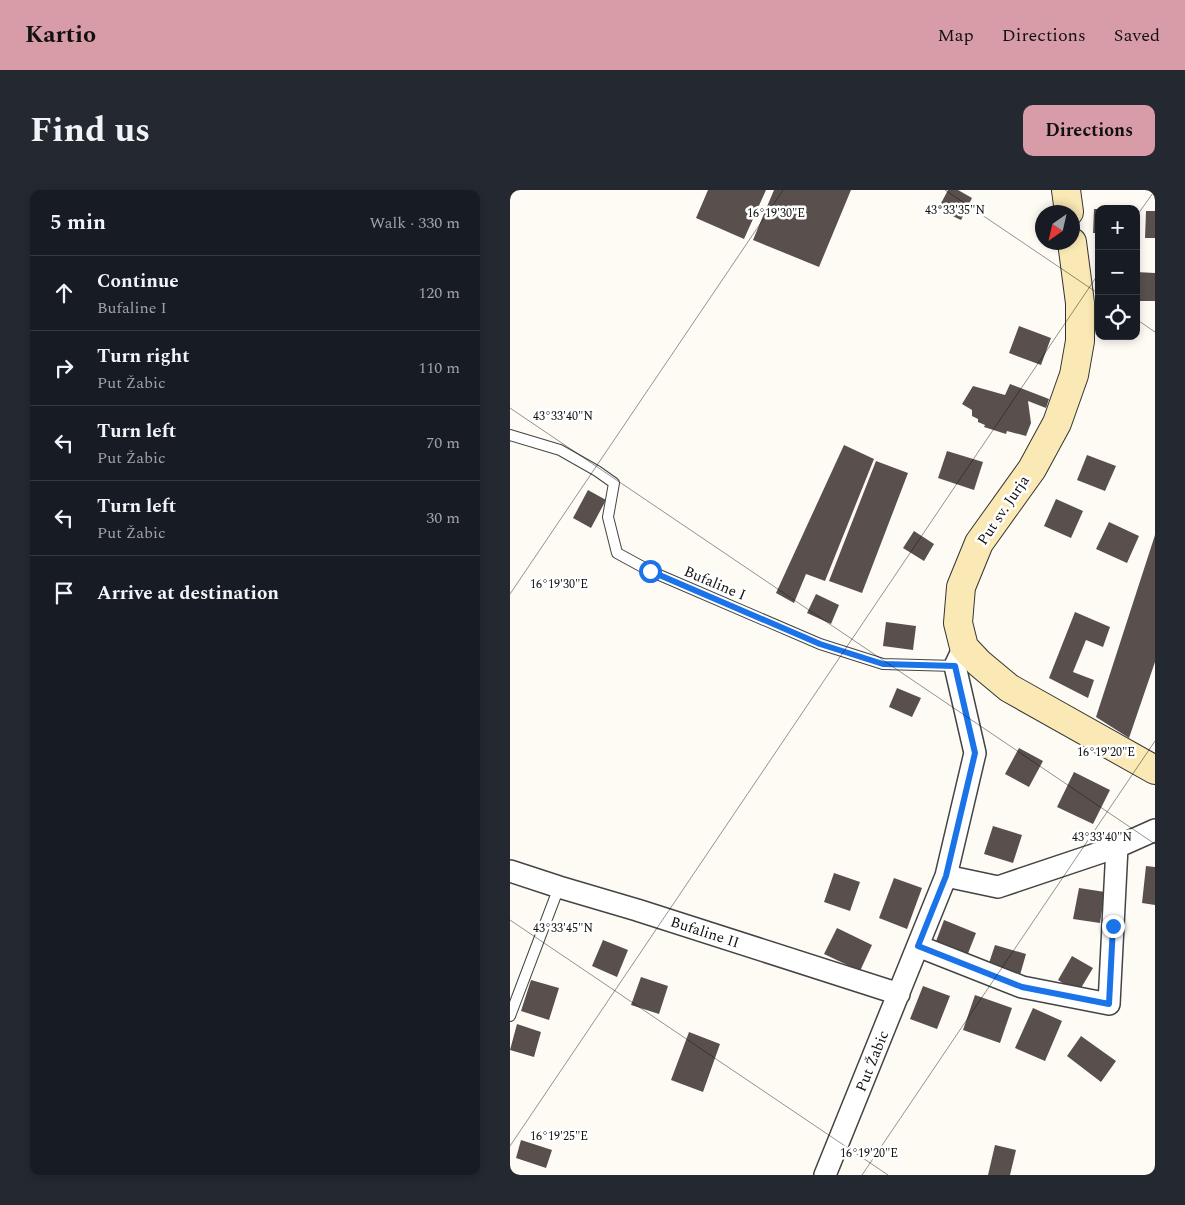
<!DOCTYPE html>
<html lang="en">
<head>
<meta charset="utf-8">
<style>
  :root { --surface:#171b24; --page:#242831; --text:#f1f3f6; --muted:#9ea1a6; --line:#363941; --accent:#d89ba8 }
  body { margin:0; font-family:Spectral,serif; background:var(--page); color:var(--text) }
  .controls { position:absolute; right:15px; top:15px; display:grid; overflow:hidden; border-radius:10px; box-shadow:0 2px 8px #0003 }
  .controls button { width:45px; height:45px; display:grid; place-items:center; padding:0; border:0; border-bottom:1px solid var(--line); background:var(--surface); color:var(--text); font:25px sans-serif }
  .compass { position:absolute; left:525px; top:15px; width:45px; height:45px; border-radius:50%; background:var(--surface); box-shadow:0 2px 8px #0003; rotate:214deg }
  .stop { position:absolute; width:15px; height:15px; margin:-11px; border:4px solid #1a73e8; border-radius:50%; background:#fff }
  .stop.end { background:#1a73e8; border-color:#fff; box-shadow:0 1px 5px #0008 }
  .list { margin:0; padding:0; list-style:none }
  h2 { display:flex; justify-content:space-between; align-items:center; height:65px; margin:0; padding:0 20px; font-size:21px }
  h2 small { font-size:16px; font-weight:400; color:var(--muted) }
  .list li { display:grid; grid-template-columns:32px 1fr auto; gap:15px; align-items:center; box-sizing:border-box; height:75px; padding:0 20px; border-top:1px solid var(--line) }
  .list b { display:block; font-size:19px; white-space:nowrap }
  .list p { margin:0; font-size:16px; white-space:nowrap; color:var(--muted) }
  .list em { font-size:16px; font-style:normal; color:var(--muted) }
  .icon { flex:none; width:28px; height:28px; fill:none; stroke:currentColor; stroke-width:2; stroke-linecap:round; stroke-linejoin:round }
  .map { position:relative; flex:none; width:645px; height:985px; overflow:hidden; border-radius:10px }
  header { display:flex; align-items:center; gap:30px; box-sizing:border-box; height:70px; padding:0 25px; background:var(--accent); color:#111 }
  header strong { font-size:24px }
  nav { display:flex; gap:28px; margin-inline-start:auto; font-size:18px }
  .intro { display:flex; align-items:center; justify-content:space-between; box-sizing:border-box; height:120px; padding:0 30px }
  h1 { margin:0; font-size:35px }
  .button { padding:12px 22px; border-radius:10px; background:var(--accent); color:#111; font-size:18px; font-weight:700 }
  main { display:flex; gap:30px; padding:0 30px }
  aside { flex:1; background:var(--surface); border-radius:10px; box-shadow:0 2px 8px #0003 }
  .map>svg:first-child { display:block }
</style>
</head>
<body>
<header>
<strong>Kartio</strong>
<nav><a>Map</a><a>Directions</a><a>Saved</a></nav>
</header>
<div class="intro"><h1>Find us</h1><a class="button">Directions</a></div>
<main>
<aside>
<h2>5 min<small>Walk · 330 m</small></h2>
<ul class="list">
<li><svg class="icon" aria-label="ahead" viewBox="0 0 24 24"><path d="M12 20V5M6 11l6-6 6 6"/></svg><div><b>Continue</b><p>Bufaline I</p></div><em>120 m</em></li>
<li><svg class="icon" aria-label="right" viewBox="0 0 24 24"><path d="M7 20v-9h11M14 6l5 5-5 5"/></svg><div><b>Turn right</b><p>Put Žabic</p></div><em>110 m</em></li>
<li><svg class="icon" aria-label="left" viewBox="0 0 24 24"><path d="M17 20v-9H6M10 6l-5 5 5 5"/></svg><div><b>Turn left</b><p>Put Žabic</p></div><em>70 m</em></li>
<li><svg class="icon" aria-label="left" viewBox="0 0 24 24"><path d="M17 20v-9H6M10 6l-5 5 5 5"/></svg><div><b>Turn left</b><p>Put Žabic</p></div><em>30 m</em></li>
<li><svg class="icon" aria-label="arrive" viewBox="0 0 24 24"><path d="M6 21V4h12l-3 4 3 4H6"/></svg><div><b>Arrive at destination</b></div></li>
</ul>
</aside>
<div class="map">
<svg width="645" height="985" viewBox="0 0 645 985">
  <rect width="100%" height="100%" fill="#fefbf5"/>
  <!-- building -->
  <path fill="#59504d" d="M198,0H256L234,49L186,28Z
    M264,0H341L309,77L243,50Z
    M438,0H448L462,8L451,30L428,19Z
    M584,19H589V43H583Z
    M636,21H645V48H635Z
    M626,82L645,83V111H626Z
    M509,136L541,148L531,175L499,163Z
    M500,194L539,209L536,218L518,211L521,233L516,246L497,241L496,244L474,237L475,235L468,232V229L462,226V220L452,214L463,196L495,205Z
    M334,255L364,269L315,391L296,384L284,413L266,403Z
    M437,261L473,272L464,300L428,288Z
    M577,265L606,276L595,301L567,290Z
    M366,271L398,283L352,403L319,391Z
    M78,300L96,310L81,338L63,328Z
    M546,309L573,321L561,348L534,336Z
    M599,332L629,346L617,373L586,359Z
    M404,341L424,354L414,371L393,358Z
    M645,345V472L619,548L586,527Z
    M306,404L329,415L321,434L297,423Z
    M565,422L600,437L593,457L576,450L563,482L584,490L578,508L539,488Z
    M376,432L406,436L403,460L373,456Z
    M387,498L411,508L402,527L379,517Z
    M509,558L533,571L519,597L495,584Z
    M564,582L600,600L583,634L547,617Z
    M483,636L512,645L503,673L474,664Z
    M636,676L645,677V715L632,713Z
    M324,683L350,692L340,721L314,712Z
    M384,688L412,698L397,739L369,728Z
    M569,698L595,702L590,733L563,729Z
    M434,730L466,743L457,766L425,754Z
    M327,738L362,755L350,781L314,764Z
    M93,750L118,760L107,787L82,776Z
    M485,755L516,764L510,785L478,776Z
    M562,766L583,778L568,803L548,790Z
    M131,787L158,796L149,824L121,815Z
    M21,790L49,798L39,830L11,821Z
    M413,796L440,806L427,839L400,829Z
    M465,805L502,818L490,853L453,840Z
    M523,818L552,831L535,871L505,858Z
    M7,834L31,842L24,867L0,860Z
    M179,842L210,854L193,902L161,890Z
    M571,846L606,871L591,892L557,866Z
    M11,950L42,960L36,978L6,968Z
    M485,955L506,960L500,985H478Z"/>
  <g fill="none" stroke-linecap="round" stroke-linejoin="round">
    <!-- lane casing -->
    <g stroke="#444" stroke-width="12">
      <path id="lane" d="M0,245L50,260L87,281L104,293L98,327L107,363L140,381L310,454L373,474L445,476
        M0,826L49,697"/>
    </g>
    <!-- street casing -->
    <g stroke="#444" stroke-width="24">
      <path id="street" d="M0,681L49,697L127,720L389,804
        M436,686L488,697L607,657L645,640
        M408,756L512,797L599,814L607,657
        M315,985L436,686L465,563L445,476L454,457"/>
    </g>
    <!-- secondary casing -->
    <g stroke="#333" stroke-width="30">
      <path id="secondary" d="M556,0L559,22
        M562,52L570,113V151L564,185L547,233L522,279L469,353L451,397L448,433L454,457L469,473L499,498L645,580"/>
    </g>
    <!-- lane -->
    <use href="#lane" stroke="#fff" stroke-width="10"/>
    <!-- street -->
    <use href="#street" stroke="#fff" stroke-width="21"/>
    <!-- secondary -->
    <use href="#secondary" stroke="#fae9b4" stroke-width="28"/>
  </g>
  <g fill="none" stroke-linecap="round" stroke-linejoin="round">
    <!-- route -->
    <path stroke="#1a73e8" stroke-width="6" d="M140,381L310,454L373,474L445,476L465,563L436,686L408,756L512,797L599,814L603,736"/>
  </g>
  <!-- ticks -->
  <path fill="none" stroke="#111" stroke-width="1" stroke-opacity="0.45" d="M435,0L589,104M626,27L645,0M626,129L645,142M0,218L645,654M0,404L273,0M0,730L378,985M0,956L589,83M352,985L645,551"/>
  <g text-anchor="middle" stroke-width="5" stroke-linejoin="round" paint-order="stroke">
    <!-- street labels -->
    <g font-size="15" fill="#111" stroke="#fff">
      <text transform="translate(493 320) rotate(-56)" y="5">Put sv. Jurja</text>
      <text transform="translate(205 393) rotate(23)" y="5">Bufaline I</text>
      <text transform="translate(195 742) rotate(18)" y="5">Bufaline II</text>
      <text transform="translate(362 871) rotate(-68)" y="5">Put Žabic</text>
    </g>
  </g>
  <g font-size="12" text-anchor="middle" fill="#111" stroke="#fff" stroke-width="5" stroke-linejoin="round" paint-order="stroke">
    <text x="445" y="24">43°33'35"N</text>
    <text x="266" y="27">16°19'30"E</text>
    <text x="53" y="230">43°33'40"N</text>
    <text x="49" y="398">16°19'30"E</text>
    <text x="596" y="566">16°19'20"E</text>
    <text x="592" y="651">43°33'40"N</text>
    <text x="53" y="742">43°33'45"N</text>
    <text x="49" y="950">16°19'25"E</text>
    <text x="359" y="967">16°19'20"E</text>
  </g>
</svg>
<div class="controls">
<button>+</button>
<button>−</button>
<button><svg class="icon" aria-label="locate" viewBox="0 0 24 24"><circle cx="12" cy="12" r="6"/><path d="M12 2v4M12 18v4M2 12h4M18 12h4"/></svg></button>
</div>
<svg class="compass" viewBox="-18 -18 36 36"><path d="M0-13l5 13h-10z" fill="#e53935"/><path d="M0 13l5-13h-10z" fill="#9ea1a6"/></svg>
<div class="stop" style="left:140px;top:381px"></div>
<div class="stop end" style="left:603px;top:736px"></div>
</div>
</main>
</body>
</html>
